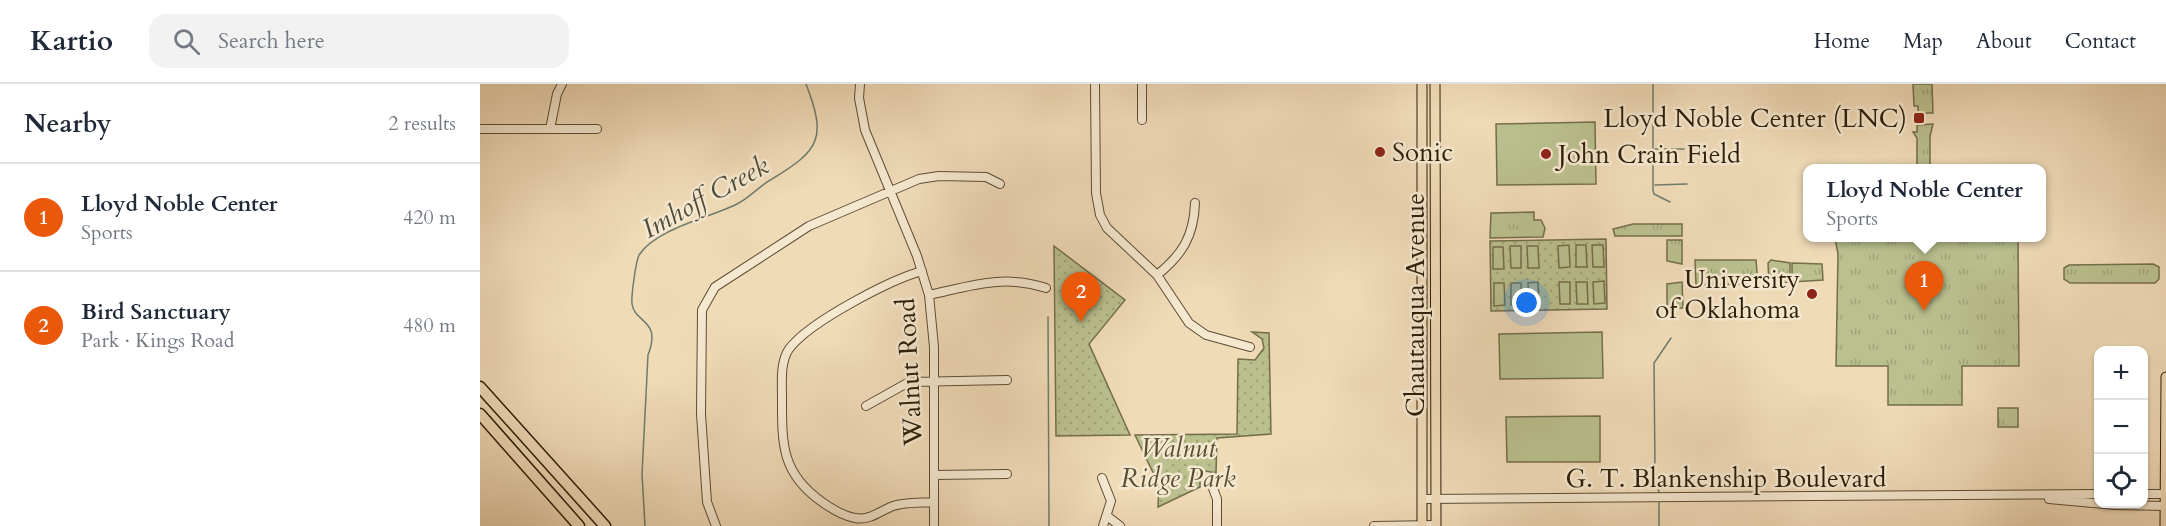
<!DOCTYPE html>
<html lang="en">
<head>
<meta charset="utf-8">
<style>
  :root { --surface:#fff; --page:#f2f2f3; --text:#1f2937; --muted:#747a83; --line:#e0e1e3; --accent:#ea580c }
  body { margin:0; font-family:Cardo,serif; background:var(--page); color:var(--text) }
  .controls { position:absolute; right:18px; bottom:18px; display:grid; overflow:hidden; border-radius:12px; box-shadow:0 2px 4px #0004 }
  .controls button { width:54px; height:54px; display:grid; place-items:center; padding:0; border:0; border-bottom:2px solid var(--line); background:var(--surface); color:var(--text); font:30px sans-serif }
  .you { position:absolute; left:1047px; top:219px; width:21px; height:21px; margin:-15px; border:4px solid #fff; border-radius:50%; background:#1a73e8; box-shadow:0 0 0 9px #1a73e833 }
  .badge { display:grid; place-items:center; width:39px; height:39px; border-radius:50%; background:var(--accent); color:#fff; font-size:20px; font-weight:700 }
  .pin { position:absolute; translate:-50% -50px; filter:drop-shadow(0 2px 3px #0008) }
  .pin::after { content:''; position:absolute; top:32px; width:21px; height:18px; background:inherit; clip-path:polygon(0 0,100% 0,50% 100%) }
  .popup { position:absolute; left:1323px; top:80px; width:243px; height:78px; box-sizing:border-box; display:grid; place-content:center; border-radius:12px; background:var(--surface); filter:drop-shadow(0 2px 4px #0005); font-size:20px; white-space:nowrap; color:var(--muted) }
  .popup b { font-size:22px; color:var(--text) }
  .popup::after { content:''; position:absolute; left:50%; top:100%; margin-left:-12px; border:12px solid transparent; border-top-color:var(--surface) }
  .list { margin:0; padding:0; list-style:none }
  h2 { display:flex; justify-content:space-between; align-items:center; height:78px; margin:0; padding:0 24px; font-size:26px }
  h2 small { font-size:20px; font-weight:400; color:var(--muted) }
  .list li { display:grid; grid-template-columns:39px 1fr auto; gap:18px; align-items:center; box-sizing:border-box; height:108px; padding:0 24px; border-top:2px solid var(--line) }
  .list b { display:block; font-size:22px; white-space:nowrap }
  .list p { margin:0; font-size:20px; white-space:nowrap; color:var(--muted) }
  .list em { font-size:20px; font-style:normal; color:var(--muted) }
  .icon { flex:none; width:33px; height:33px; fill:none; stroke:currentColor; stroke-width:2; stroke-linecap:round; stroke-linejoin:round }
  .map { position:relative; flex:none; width:1686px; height:442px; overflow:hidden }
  header { display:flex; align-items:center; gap:36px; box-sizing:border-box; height:84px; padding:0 30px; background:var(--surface); border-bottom:2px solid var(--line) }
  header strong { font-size:28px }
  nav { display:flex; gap:33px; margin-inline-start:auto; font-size:21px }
  .search { width:420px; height:54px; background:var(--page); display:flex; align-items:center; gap:15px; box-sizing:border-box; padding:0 21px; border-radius:18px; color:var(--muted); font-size:22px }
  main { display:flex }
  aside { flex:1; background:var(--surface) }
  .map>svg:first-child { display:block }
</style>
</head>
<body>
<header>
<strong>Kartio</strong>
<div class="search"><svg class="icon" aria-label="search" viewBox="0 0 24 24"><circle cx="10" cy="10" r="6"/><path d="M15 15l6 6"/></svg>Search here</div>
<nav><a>Home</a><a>Map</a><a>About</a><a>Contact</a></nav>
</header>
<main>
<aside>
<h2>Nearby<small>2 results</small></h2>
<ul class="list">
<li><span class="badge">1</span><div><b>Lloyd Noble Center</b><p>Sports</p></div><em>420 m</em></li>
<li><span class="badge">2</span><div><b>Bird Sanctuary</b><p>Park · Kings Road</p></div><em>480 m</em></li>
</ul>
</aside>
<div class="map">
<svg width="1686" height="442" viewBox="0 0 1686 442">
  <defs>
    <pattern id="grass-tufts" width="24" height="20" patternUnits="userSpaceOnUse" patternTransform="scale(1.5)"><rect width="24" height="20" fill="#bac08e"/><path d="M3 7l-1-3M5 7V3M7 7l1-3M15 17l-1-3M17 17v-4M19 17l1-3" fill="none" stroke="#a0a579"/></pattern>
    <pattern id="park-dots" width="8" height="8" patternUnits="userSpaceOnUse" patternTransform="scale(1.5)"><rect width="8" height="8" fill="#bac08e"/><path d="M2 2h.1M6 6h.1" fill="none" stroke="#a0a579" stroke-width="1.8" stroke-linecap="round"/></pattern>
  </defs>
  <rect width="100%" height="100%" fill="#f0dbb7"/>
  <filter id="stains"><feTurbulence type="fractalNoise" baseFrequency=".00333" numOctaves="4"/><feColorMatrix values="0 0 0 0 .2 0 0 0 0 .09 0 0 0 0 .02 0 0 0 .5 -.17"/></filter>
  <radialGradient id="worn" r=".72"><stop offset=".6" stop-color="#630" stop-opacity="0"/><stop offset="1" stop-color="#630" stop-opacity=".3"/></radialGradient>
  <!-- grass -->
  <path fill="url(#grass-tufts)" stroke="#746e4b" stroke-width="1.5" d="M1433,0H1452L1453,29H1438V22H1434Z
    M1453,40L1450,52V83H1437V54L1433,48H1437V41Z
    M1054,128V136H1061L1065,144L1063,153L1010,154L1011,129Z
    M1153,140H1202V152H1135L1133,145Z
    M1355,154H1538L1539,282H1482V321H1408V282H1356L1358,170Z
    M1187,156H1202V180L1187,177Z
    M1215,176H1276L1278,200L1216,201Z
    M1291,176L1310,179V197L1302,201L1289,200L1288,179Z
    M1312,179L1342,180L1343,196L1312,198Z
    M1673,180L1679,183V195L1675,199H1590L1584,195V184L1589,181Z
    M1202,198L1203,224H1187V200Z
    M1518,324H1538V343H1518Z"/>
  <!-- park -->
  <path fill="url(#park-dots)" stroke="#746e4b" stroke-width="1.5" d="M1126,155L1127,225L1011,227L1010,157Z
    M574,162L645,216L609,260L650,351L576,352Z
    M772,248L789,249L791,350L737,354L736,389L726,387L720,394V403L678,423L679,401L655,351L757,350L758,275L775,276L784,264L782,255Z"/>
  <!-- pitch -->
  <path fill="#bac08e" stroke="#746e4b" stroke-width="1.5" d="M1115,38L1116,100L1017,101L1016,40Z
    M1089,161L1090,183L1079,184L1078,162Z
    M1096,161H1106L1107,183H1096Z
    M1112,161H1123L1124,183H1113Z
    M1030,162H1041V184H1031Z
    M1047,162H1058L1059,184H1048Z
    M1013,163H1023L1024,185H1013Z
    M1124,197L1125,219L1114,220L1113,198Z
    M1058,198L1059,220L1049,221L1048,199Z
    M1079,198H1090V220H1080Z
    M1096,198H1107L1108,220H1097Z
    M1014,199H1024L1025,221L1014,222Z
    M1031,199H1041L1042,221H1031Z
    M1122,248L1123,294L1020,295L1019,250Z
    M1120,332V378H1027L1026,333Z"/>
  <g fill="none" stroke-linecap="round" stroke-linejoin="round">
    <!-- stream -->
    <path stroke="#6f7c6d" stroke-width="1.5" d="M1173,0V106L1174,110L1190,118
      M1175,65H1204
      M1175,101L1207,100
      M568,233L569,442
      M1179,409L1175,386L1174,279L1191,254
      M1179,417V442
      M165,442L162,390L168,271C182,235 155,240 152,220C151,212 156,177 159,171C176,145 228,134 255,121C269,115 279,102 292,95C340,66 347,54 326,0"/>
    <!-- minor casing -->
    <g stroke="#5e4c34" stroke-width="10">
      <path id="minor" d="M380,0L379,14L385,46L437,172L449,211L454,263V442
        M615,0L616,109L620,131L627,144L677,191L709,239L726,251L770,263
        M662,0V36
        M0,45H117
        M70,45L77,10L82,0
        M442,187C410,196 329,238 309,265C300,278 302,298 302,314C302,360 301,389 342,418C352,425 363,432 375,434C389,437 400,427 413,422C426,418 440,419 454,418
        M677,191C702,171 714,152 715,119
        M449,211C491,202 523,190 566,204
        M386,322L429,298L527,296
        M454,391L527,390
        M622,394L631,417L623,442
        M731,399L737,415V442
        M1664,410H1686
        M942,415L1618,410
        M1569,415L1635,421L1686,422
        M627,432L640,442
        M236,442L227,418L221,330L222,226L235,203L329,142L439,95L459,92L506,93L520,100
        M894,442L956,441"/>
    </g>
    <!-- major casing -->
    <g stroke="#2e1d08" stroke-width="11">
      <path id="major" d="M942,0V442
        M955,0L956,442
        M1685,442L1686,293"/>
    </g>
    <!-- highway casing -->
    <g stroke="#2e1d08" stroke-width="13">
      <path id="highway" d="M0,303L125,442
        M0,330L99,442"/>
    </g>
    <!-- minor -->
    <use href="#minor" stroke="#f5e8d0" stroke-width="8"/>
    <!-- major -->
    <use href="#major" stroke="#f0dbb7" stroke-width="9"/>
    <!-- highway -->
    <use href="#highway" stroke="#f0dbb7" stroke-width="10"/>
  </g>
  <!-- markers -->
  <g fill="#8f2418" stroke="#f5e8d0" stroke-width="2">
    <rect x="1433" y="28" width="12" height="12" rx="3"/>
    <circle cx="900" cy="68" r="6"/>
    <circle cx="1066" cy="70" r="6"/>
    <circle cx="1332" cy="210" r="6"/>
  </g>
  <g text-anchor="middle" stroke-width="5" stroke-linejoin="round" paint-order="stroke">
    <!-- poi labels -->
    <g font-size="26" fill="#2e1d08" stroke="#f5e8d0" text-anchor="end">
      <text x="1427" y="43">Lloyd Noble Center (LNC)</text>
      <text x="912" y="77" text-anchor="start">Sonic</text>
      <text x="1078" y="79" text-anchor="start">John Crain Field</text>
      <text x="1320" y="204">University<tspan x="1320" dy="30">of Oklahoma</tspan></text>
    </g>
    <!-- street labels -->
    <g font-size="26" fill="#2e1d08" stroke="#f5e8d0">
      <text transform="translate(935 221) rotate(-90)" y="9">Chautauqua Avenue</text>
      <text transform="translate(429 288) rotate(-93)" y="9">Walnut Road</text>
      <text x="1246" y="403">G. T. Blankenship Boulevard</text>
    </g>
    <!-- park labels -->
    <g font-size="26" font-style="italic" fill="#584e30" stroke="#f5e8d0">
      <text x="698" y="373">Walnut<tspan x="698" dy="30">Ridge Park</tspan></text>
    </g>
    <!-- water labels -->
    <g font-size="27" font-style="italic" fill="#4e4c3b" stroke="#f5e8d0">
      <text transform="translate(225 113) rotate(-29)" y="9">Imhoff Creek</text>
    </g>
  </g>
  <rect width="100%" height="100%" filter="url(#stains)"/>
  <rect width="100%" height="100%" fill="url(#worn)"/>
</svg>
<div class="controls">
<button>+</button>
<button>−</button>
<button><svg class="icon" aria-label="locate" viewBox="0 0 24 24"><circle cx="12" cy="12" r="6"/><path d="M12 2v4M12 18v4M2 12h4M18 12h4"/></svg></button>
</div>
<div class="you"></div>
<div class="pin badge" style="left:1444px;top:227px">1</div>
<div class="popup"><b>Lloyd Noble Center</b>Sports</div>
<div class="pin badge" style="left:601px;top:238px">2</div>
</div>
</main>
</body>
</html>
